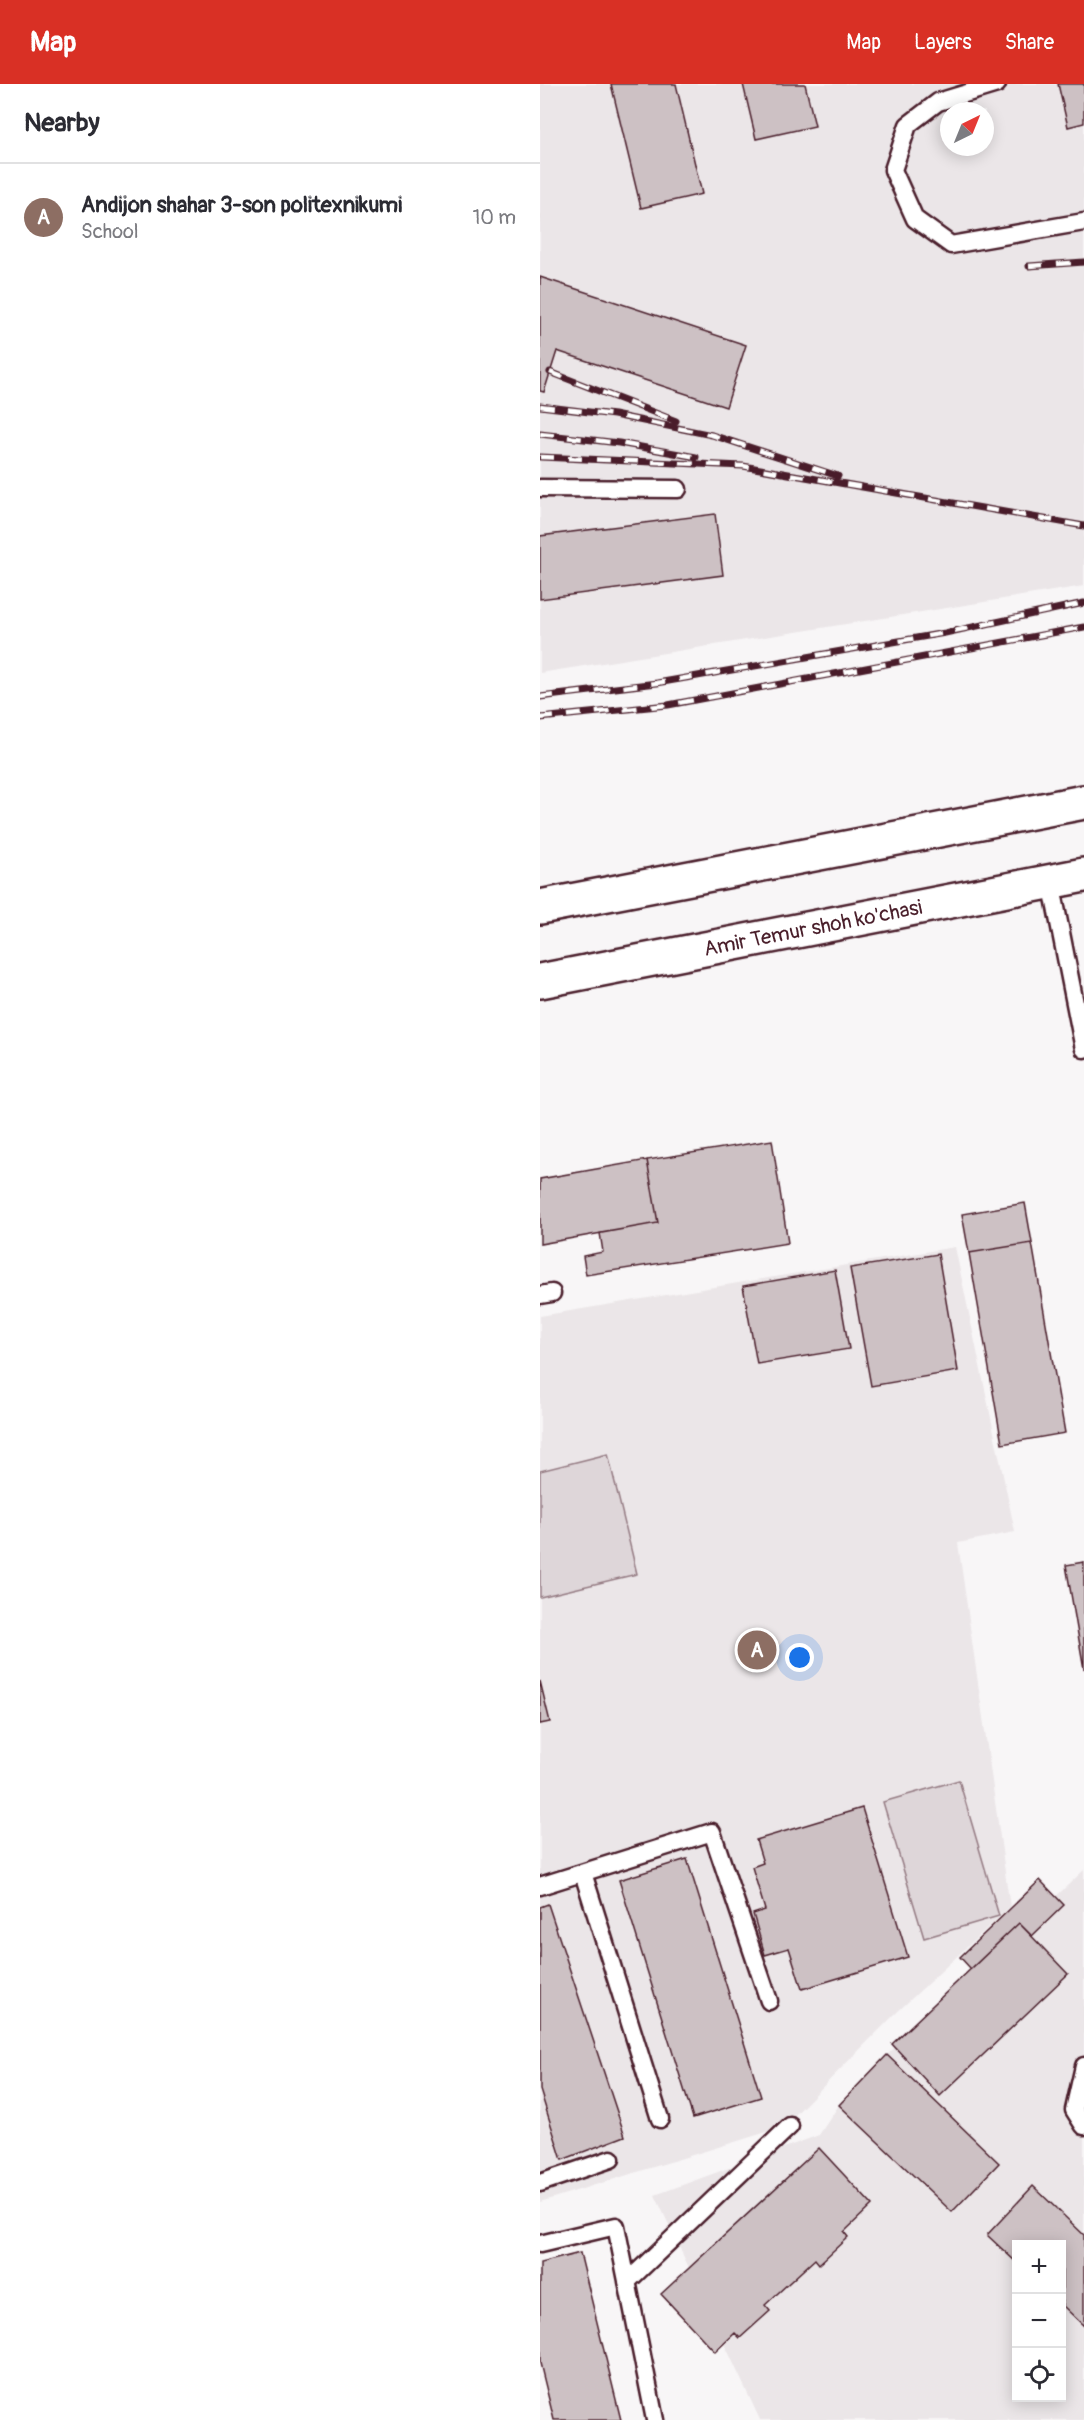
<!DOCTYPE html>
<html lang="en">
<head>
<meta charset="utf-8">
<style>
  :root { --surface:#fff; --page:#f2f2f3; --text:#2b2b33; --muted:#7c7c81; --line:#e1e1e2; --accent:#d93025 }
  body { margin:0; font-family:Pangolin,sans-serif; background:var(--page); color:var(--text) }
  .controls { position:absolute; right:18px; bottom:18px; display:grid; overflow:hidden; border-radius:0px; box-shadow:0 3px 15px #0003 }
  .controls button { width:54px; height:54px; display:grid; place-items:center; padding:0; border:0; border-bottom:2px solid var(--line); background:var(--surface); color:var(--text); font:30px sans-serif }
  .compass { position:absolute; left:400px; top:18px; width:54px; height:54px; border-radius:50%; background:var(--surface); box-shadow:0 3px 15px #0003; rotate:43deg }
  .you { position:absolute; left:260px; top:1574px; width:21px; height:21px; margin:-15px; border:4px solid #fff; border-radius:50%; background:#1a73e8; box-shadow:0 0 0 9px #1a73e833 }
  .badge { display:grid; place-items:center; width:39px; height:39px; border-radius:50%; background:var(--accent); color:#fff; font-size:20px; font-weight:700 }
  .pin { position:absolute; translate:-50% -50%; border:3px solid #fff; box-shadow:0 2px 6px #0006 }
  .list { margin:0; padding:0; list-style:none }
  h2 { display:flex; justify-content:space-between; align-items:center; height:78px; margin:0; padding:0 24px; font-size:26px }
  h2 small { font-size:20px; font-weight:400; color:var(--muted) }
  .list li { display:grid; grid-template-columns:39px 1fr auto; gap:18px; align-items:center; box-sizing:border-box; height:108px; padding:0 24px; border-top:2px solid var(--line) }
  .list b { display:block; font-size:22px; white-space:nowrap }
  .list p { margin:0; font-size:20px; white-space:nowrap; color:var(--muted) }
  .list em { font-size:20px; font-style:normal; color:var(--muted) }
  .icon { flex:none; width:33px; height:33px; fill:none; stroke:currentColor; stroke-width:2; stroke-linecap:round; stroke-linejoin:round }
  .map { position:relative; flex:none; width:544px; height:2336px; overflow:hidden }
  header { display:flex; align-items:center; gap:36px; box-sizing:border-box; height:84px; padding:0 30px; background:var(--accent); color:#fff }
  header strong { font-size:28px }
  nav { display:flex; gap:33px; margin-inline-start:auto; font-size:21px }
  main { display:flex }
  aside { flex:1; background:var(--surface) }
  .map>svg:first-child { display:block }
</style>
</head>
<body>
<header>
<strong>Map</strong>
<nav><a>Map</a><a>Layers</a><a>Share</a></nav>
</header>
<main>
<aside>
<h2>Nearby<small></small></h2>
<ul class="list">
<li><span class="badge" style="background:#8d6e63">A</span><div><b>Andijon shahar 3-son politexnikumi</b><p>School</p></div><em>10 m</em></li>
</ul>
</aside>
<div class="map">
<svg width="544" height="2336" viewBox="0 0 544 2336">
  <rect width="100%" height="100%" fill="#f8f6f7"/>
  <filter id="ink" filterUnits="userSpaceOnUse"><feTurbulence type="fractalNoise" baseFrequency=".0167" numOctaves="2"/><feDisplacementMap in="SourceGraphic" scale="12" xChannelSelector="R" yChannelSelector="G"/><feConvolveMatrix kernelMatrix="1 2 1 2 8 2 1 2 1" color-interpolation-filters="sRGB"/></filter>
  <g filter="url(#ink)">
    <!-- built -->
    <path fill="#ebe6e8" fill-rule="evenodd" d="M0,0H544V502L0,589ZM409,27H445V63H409Z
      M415,1163L475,1448L418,1459L470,1823L354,1931L243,2043L0,2118V1232Z
      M544,1786V2336H220L115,2111L279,2051L299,2021L347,1971ZM476,2160H522V2314H476Z"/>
    <!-- green -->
    <path fill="#ded6d9" stroke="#947a82" stroke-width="1.5" d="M68,1370L97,1490L0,1513V1387Z
      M419,1696L459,1832L384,1854L343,1718Z"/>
    <!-- building -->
    <path fill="#cdc1c4" stroke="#4a1f2b" stroke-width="1.5" d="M71,0H136L162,110L101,124Z
      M203,0H265L275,42L216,55Z
      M518,0H544V39L528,43Z
      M0,193L206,261L186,323L17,267L4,308L0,307Z
      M175,430L183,491L0,515V452Z
      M232,1056L248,1159L46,1191L43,1172L63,1168L60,1149L118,1139L107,1076Z
      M107,1076L118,1139L0,1160V1095Z
      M485,1119L492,1159L429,1169L422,1130Z
      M492,1159L525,1349L462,1360L429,1169Z
      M398,1170L418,1287L331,1302L310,1184Z
      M295,1186L309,1265L217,1280L203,1202Z
      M544,1478V1585L526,1481Z
      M0,1597L10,1638L0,1640Z
      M322,1724L368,1873L262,1905L249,1864L225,1871L213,1830L225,1826L212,1783L223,1779L216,1756Z
      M147,1775L221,2013L153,2034L79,1796Z
      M500,1796L524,1821L492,1852L479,1839L431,1885L420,1873Z
      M8,1820L85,2052L22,2076L0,2006V1823Z
      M479,1839L528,1890L400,2012L352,1960Z
      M347,1971L459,2079L412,2128L299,2021Z
      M279,2064L332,2121L304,2148L308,2153L279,2180L275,2175L225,2221L230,2227L200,2254L195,2249L175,2268L121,2210Z
      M493,2102L544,2151V2242L522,2221V2160H476V2178L447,2151Z
      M40,2169L81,2336H14L0,2279V2179Z"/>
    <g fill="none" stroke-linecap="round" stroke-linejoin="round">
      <!-- service casing -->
      <g stroke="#4a1f2b" stroke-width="21">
        <path id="service" d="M457,0L398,18L368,41L353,86L375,135L411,161L544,138
          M0,404L138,405
          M511,798L544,965
          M0,1211L12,1209
          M43,1789L120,2035
          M0,1802L172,1748L229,1917
          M544,1982L534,2026L544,2042
          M0,2099L71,2075
          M0,2160L76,2142L115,2336
          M87,2198L250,2042"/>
      </g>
      <!-- primary casing -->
      <g stroke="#4a1f2b" stroke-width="38">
        <g id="primary">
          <path d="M0,823L544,718"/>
          <path id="s1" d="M0,897L544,791"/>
        </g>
      </g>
      <!-- service -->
      <use href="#service" stroke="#fff" stroke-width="16"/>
      <!-- primary -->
      <use href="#primary" stroke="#fff" stroke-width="33"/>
      <!-- rail casing -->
      <g stroke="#4a1f2b" stroke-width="7">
        <path id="rail" d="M489,182L544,178
          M10,288L136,337
          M0,322L74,331L172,351L298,392
          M0,350L79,359L156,373
          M0,373L203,382L544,442
          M0,613L117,599L405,549L544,519
          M0,634L128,621L544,543"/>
      </g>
      <!-- rail -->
      <use href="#rail" stroke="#fff" stroke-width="4.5" stroke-dasharray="14" stroke-linecap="butt"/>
    </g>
  </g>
  <g text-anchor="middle" stroke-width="4.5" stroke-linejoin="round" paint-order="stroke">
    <!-- street labels -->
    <g font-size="21" fill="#4a1f2b" stroke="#fff">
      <text dy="7" stroke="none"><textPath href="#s1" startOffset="278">Amir Temur shoh ko'chasi</textPath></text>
    </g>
  </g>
</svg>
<div class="controls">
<button>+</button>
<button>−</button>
<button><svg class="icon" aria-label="locate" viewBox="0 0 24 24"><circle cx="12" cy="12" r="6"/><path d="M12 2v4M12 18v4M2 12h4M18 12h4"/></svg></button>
</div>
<svg class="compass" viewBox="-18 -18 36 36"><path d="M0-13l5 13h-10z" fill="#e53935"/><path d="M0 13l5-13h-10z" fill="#7c7c81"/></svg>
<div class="you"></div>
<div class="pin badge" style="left:217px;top:1566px;background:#8d6e63">A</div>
</div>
</main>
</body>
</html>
